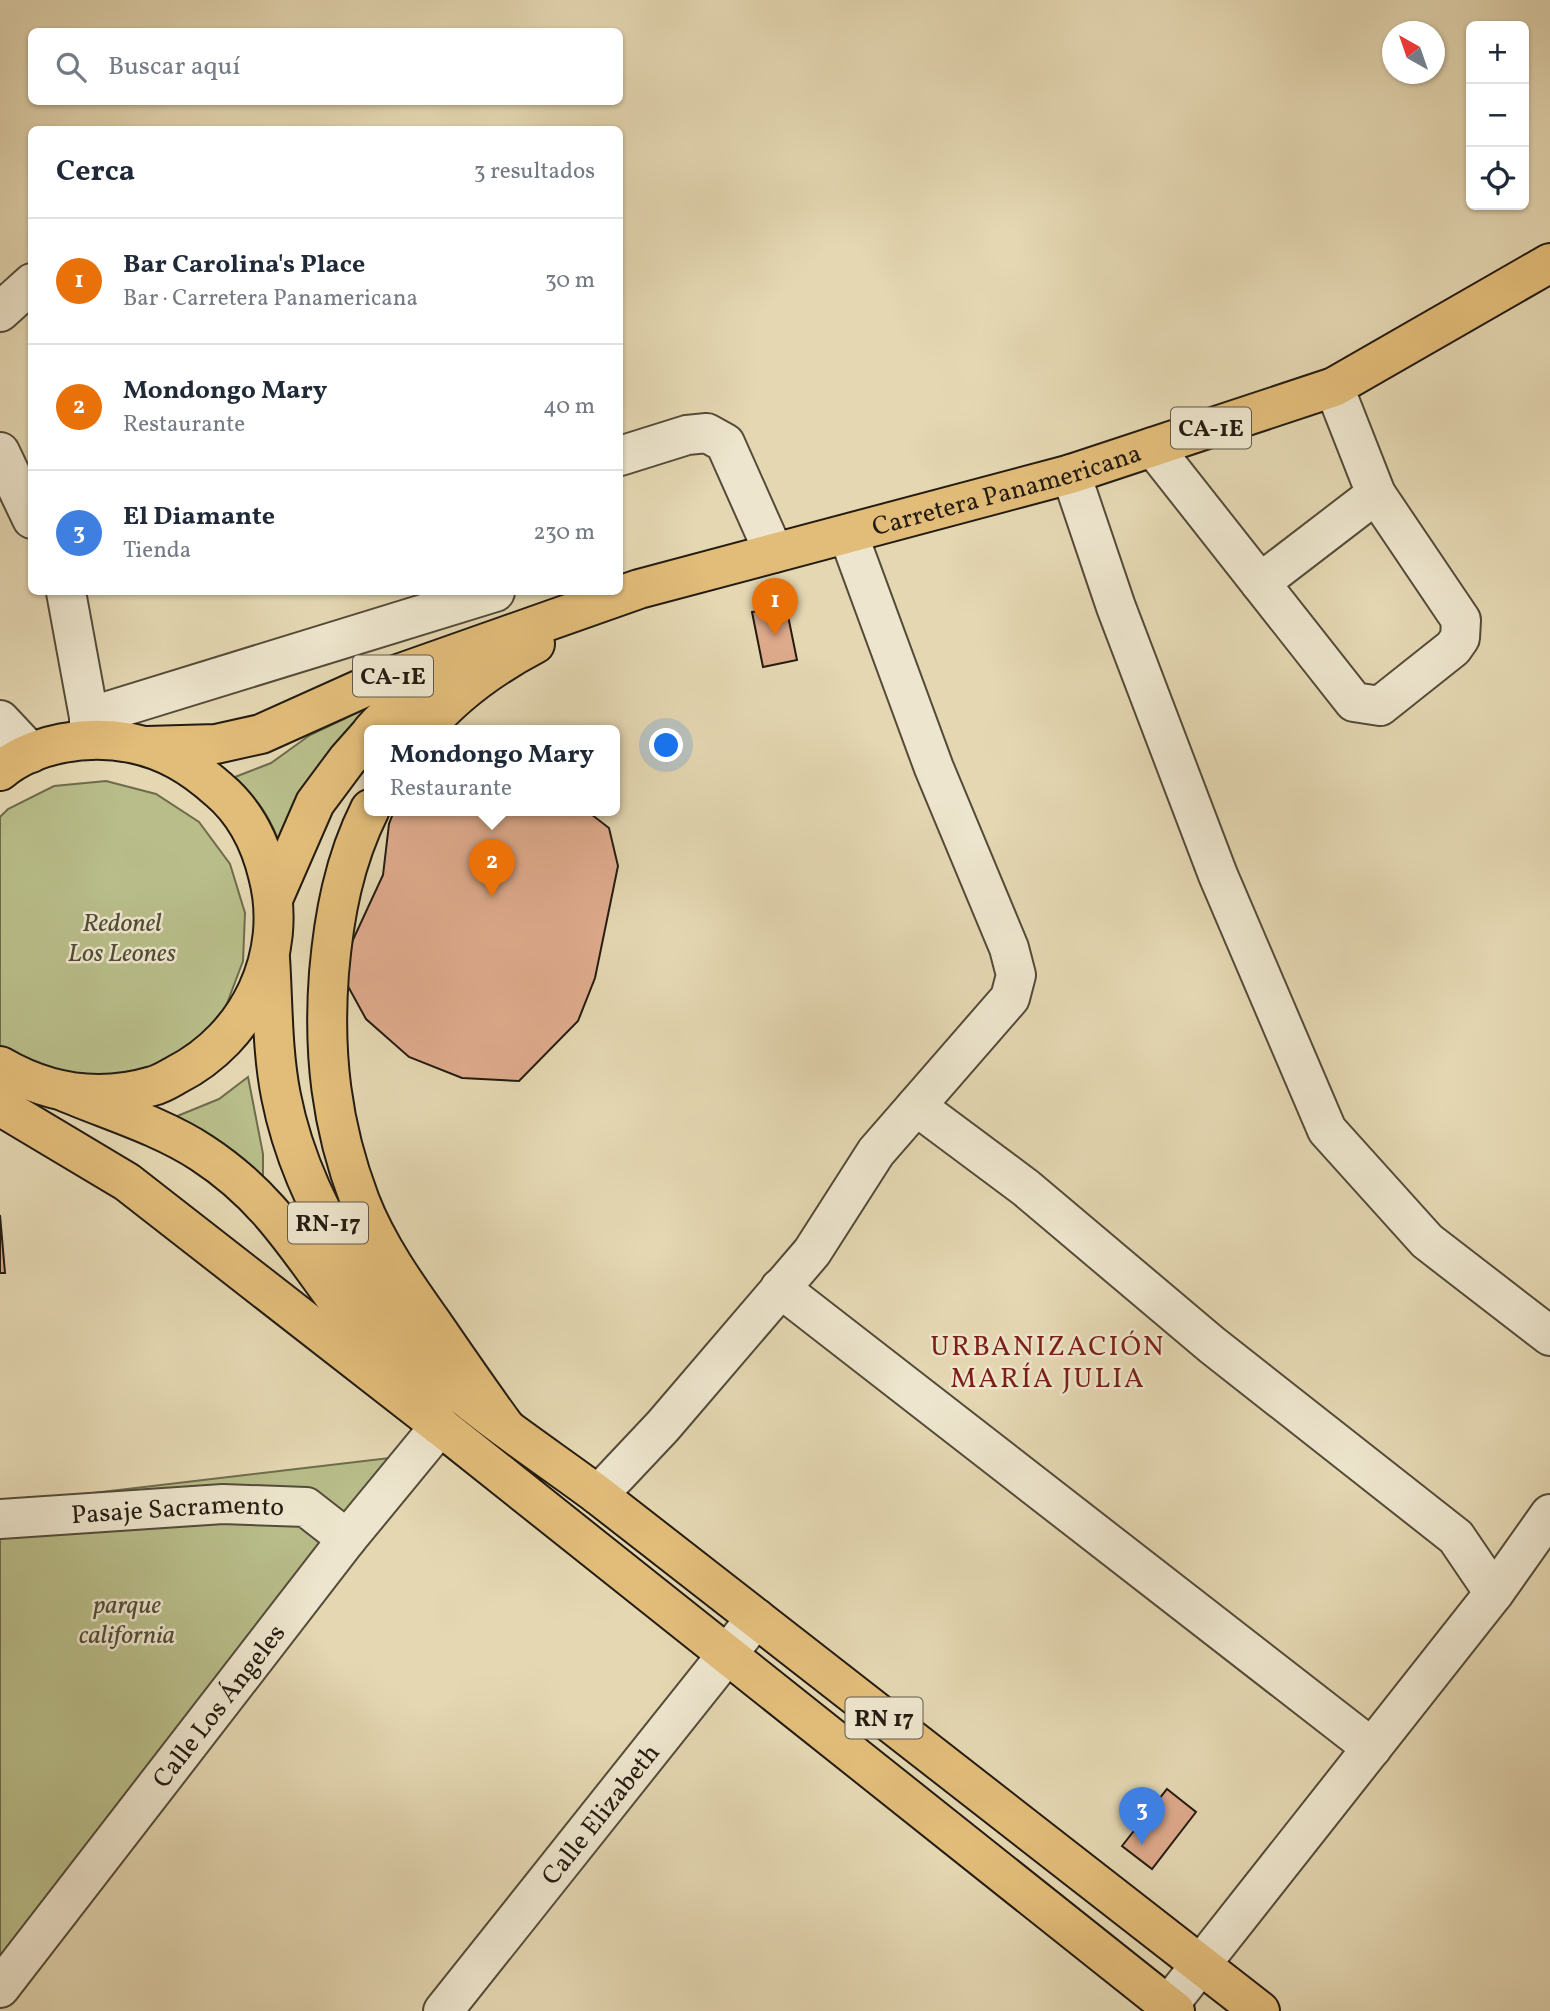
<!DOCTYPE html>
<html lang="es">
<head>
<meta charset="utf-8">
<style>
  :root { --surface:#fff; --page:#f6f6f7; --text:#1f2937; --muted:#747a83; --line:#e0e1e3; --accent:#ea580c }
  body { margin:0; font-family:Vollkorn,serif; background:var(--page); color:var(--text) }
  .controls { position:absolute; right:21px; top:21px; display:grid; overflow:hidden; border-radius:10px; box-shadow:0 2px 5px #0004 }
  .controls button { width:63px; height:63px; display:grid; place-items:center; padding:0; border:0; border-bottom:2px solid var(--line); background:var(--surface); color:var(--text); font:35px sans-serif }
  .compass { position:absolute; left:1382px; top:21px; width:63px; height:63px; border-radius:50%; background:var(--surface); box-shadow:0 2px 5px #0004; rotate:320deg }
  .you { position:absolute; left:667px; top:746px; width:24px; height:24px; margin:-18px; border:5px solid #fff; border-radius:50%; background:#1a73e8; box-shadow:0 0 0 10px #1a73e833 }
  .badge { display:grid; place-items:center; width:46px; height:46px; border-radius:50%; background:var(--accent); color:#fff; font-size:23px; font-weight:700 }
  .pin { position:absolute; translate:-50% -58px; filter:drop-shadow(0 2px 4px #0008) }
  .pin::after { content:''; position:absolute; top:37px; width:24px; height:21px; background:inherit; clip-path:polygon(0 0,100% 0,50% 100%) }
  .popup { position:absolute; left:364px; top:725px; width:256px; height:91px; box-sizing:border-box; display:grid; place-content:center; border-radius:10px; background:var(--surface); filter:drop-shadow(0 2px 5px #0005); font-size:23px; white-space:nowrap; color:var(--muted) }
  .popup b { font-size:26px; color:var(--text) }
  .popup::after { content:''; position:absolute; left:50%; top:100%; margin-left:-14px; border:14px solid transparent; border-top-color:var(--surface) }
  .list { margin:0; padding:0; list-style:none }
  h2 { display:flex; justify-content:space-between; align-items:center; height:91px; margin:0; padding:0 28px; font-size:30px }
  h2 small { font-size:23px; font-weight:400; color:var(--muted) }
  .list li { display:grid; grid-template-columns:46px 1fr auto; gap:21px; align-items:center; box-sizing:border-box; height:126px; padding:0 28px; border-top:2px solid var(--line) }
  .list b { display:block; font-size:26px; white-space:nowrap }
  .list p { margin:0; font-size:23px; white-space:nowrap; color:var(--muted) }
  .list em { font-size:23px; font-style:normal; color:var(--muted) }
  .icon { flex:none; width:38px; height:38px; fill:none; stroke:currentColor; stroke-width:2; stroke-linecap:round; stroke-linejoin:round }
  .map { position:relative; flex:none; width:1550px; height:2011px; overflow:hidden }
  .search { position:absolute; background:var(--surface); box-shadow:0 2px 5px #0004; left:28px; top:28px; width:595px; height:77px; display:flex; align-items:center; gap:18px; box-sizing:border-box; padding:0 24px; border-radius:10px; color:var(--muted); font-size:26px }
  .panel { position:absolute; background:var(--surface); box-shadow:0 2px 5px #0004; left:28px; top:126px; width:595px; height:469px; border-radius:10px }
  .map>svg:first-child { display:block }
</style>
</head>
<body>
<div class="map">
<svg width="1550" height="2011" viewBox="0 0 1550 2011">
  <rect width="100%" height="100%" fill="#e4d7b2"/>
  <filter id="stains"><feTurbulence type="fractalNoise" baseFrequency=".00286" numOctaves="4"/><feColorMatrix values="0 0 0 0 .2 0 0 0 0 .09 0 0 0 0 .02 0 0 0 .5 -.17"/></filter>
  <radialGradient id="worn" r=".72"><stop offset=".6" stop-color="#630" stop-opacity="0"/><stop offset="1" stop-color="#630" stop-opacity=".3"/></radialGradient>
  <!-- green -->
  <path fill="#b8bd89" stroke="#6e6c4d" stroke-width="2" d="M384,694L281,847C270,816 258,800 235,777L271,763L310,735L346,718Z
    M106,781L156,794L199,822L230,864L245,913L243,961L226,1006L196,1044L155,1071L60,1080L0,1049V817L8,809L54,786Z
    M248,1077L263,1154V1177L170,1119L219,1099Z
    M415,1455L0,1989V1504Z"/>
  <!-- building -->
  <path fill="#deaa8c" stroke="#241c11" stroke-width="2" d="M786,606L797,660L763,667L752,612Z
    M394,811H587L609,828L618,866L595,978L578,1021L519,1081L462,1078L409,1057L366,1019L339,970L383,875L389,824Z
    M0,1215L5,1273H0Z
    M1167,1789L1196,1812L1152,1869L1122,1846Z"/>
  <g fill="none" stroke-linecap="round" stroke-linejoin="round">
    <!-- minor casing -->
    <g stroke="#544b39" stroke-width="42">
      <g id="minor">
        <path d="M0,312L32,283"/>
        <path d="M1153,447L1354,702L1380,706L1453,648L1460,638L1461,620L1376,494L1334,387"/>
        <path d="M0,452L32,519"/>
        <path d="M620,456L687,435L707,433L725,443L774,553"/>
        <path d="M1071,474L1116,607L1218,875L1327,1130L1427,1241L1550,1336"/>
        <path d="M1260,583L1376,494"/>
        <path d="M66,592L89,717V740"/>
        <path d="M89,717L495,592"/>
        <path d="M0,720L31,753"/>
        <path d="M916,1106L1026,1188L1212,1345L1456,1537L1494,1593"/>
        <path d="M780,1288L1372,1748"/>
        <path d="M598,1495L663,1426L812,1252L876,1152L1010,998L1016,975L1009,948L934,768L848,534"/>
        <path id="s1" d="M0,1519L223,1504L306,1507L347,1539"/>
        <path id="s2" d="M0,1988L347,1539L440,1426"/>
        <path d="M1168,2006L1494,1593L1550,1514"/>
        <path id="s3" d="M443,2011L756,1618"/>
      </g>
    </g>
    <!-- major casing -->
    <g stroke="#241c11" stroke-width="42">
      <path id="major" d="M270,958C273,1003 272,1051 281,1096C298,1183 344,1261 399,1330C410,1343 420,1359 433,1370C483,1415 544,1455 598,1495L1260,2011
        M65,1092C110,1111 161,1126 202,1153C271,1198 300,1252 348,1315C376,1354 410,1390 440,1426L1175,2011"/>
    </g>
    <!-- highway casing -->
    <g stroke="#241c11" stroke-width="42">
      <g id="highway">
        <path d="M372,731C394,706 422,687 450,670"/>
        <path d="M423,731C454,694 493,666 535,644"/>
        <path id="s4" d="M147,746L216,744L261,734L381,680L639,589L1071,474L1334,387L1550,263"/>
        <path d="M0,771C35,742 88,735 131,743C166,750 192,766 219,790C245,812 260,842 268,875C289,954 249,1038 176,1075C169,1079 161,1084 153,1086C99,1102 48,1094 0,1066"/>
        <path d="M370,809C344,861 334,915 329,973C323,1053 331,1125 360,1201C377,1245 406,1286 433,1324C457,1359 481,1394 506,1428"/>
        <path d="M274,897L315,803L347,760L370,734"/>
        <path d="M0,1106L127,1182L440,1426"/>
      </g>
    </g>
    <!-- minor -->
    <use href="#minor" stroke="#ede5cd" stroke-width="38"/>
    <!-- major -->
    <use href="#major" stroke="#e2bc79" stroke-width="38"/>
    <!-- highway -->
    <use href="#highway" stroke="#e2bc79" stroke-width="38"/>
  </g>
  <g text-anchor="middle" stroke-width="5" stroke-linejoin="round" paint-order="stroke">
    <!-- shield labels -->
    <g fill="#ede5cd" stroke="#605849" stroke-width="2">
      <rect x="1171" y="407.5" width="80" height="41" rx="5"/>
      <rect x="353" y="655.5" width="80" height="41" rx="5"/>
      <rect x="288" y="1202.5" width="80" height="41" rx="5"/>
      <rect x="845.5" y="1697.5" width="77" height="41" rx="5"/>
    </g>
    <g font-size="24" font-weight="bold" fill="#241c11">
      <text x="1211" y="436">CA-1E</text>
      <text x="393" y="684">CA-1E</text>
      <text x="328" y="1231">RN-17</text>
      <text x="884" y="1726">RN 17</text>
    </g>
    <!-- street labels -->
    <g font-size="26" fill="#241c11" stroke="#ede5cd">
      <text dy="9" stroke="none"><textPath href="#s4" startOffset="901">Carretera Panamericana</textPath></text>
      <text dy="9" stroke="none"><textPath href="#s1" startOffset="178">Pasaje Sacramento</textPath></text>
      <text dy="9" stroke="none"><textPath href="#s2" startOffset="357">Calle Los Ángeles</textPath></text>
      <text dy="9" stroke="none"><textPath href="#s3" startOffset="252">Calle Elizabeth</textPath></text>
    </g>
    <!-- park labels -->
    <g font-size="26" font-style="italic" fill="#504c35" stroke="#ede5cd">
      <text x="122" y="931">Redonel<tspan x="122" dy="30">Los Leones</tspan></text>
      <text x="127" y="1613">parque<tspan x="127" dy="30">california</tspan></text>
    </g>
    <!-- neighbourhood labels -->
    <g font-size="28" letter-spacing="2" fill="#7a1f14" stroke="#ede5cd">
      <text x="1048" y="1355">URBANIZACIÓN<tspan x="1048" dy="32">MARÍA JULIA</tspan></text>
    </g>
  </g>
  <rect width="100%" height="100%" filter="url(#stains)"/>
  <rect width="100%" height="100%" fill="url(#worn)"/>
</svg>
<div class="controls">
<button>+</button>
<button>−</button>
<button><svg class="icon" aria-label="locate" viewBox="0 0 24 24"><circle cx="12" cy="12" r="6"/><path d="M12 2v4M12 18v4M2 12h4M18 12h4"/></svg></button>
</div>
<svg class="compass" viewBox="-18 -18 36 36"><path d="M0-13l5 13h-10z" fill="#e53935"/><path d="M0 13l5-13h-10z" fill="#747a83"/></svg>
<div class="you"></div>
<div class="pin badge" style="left:775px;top:636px;background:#e8710a">1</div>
<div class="pin badge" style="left:492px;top:897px;background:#e8710a">2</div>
<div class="popup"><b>Mondongo Mary</b>Restaurante</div>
<div class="pin badge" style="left:1142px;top:1845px;background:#3f7fe0">3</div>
<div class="search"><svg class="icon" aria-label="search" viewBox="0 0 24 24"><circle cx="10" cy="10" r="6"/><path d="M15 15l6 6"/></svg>Buscar aquí</div>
<section class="panel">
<h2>Cerca<small>3 resultados</small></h2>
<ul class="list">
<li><span class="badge" style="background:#e8710a">1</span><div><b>Bar Carolina's Place</b><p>Bar · Carretera Panamericana</p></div><em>30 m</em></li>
<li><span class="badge" style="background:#e8710a">2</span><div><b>Mondongo Mary</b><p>Restaurante</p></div><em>40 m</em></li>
<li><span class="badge" style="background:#3f7fe0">3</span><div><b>El Diamante</b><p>Tienda</p></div><em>230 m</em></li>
</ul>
</section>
</div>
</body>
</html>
